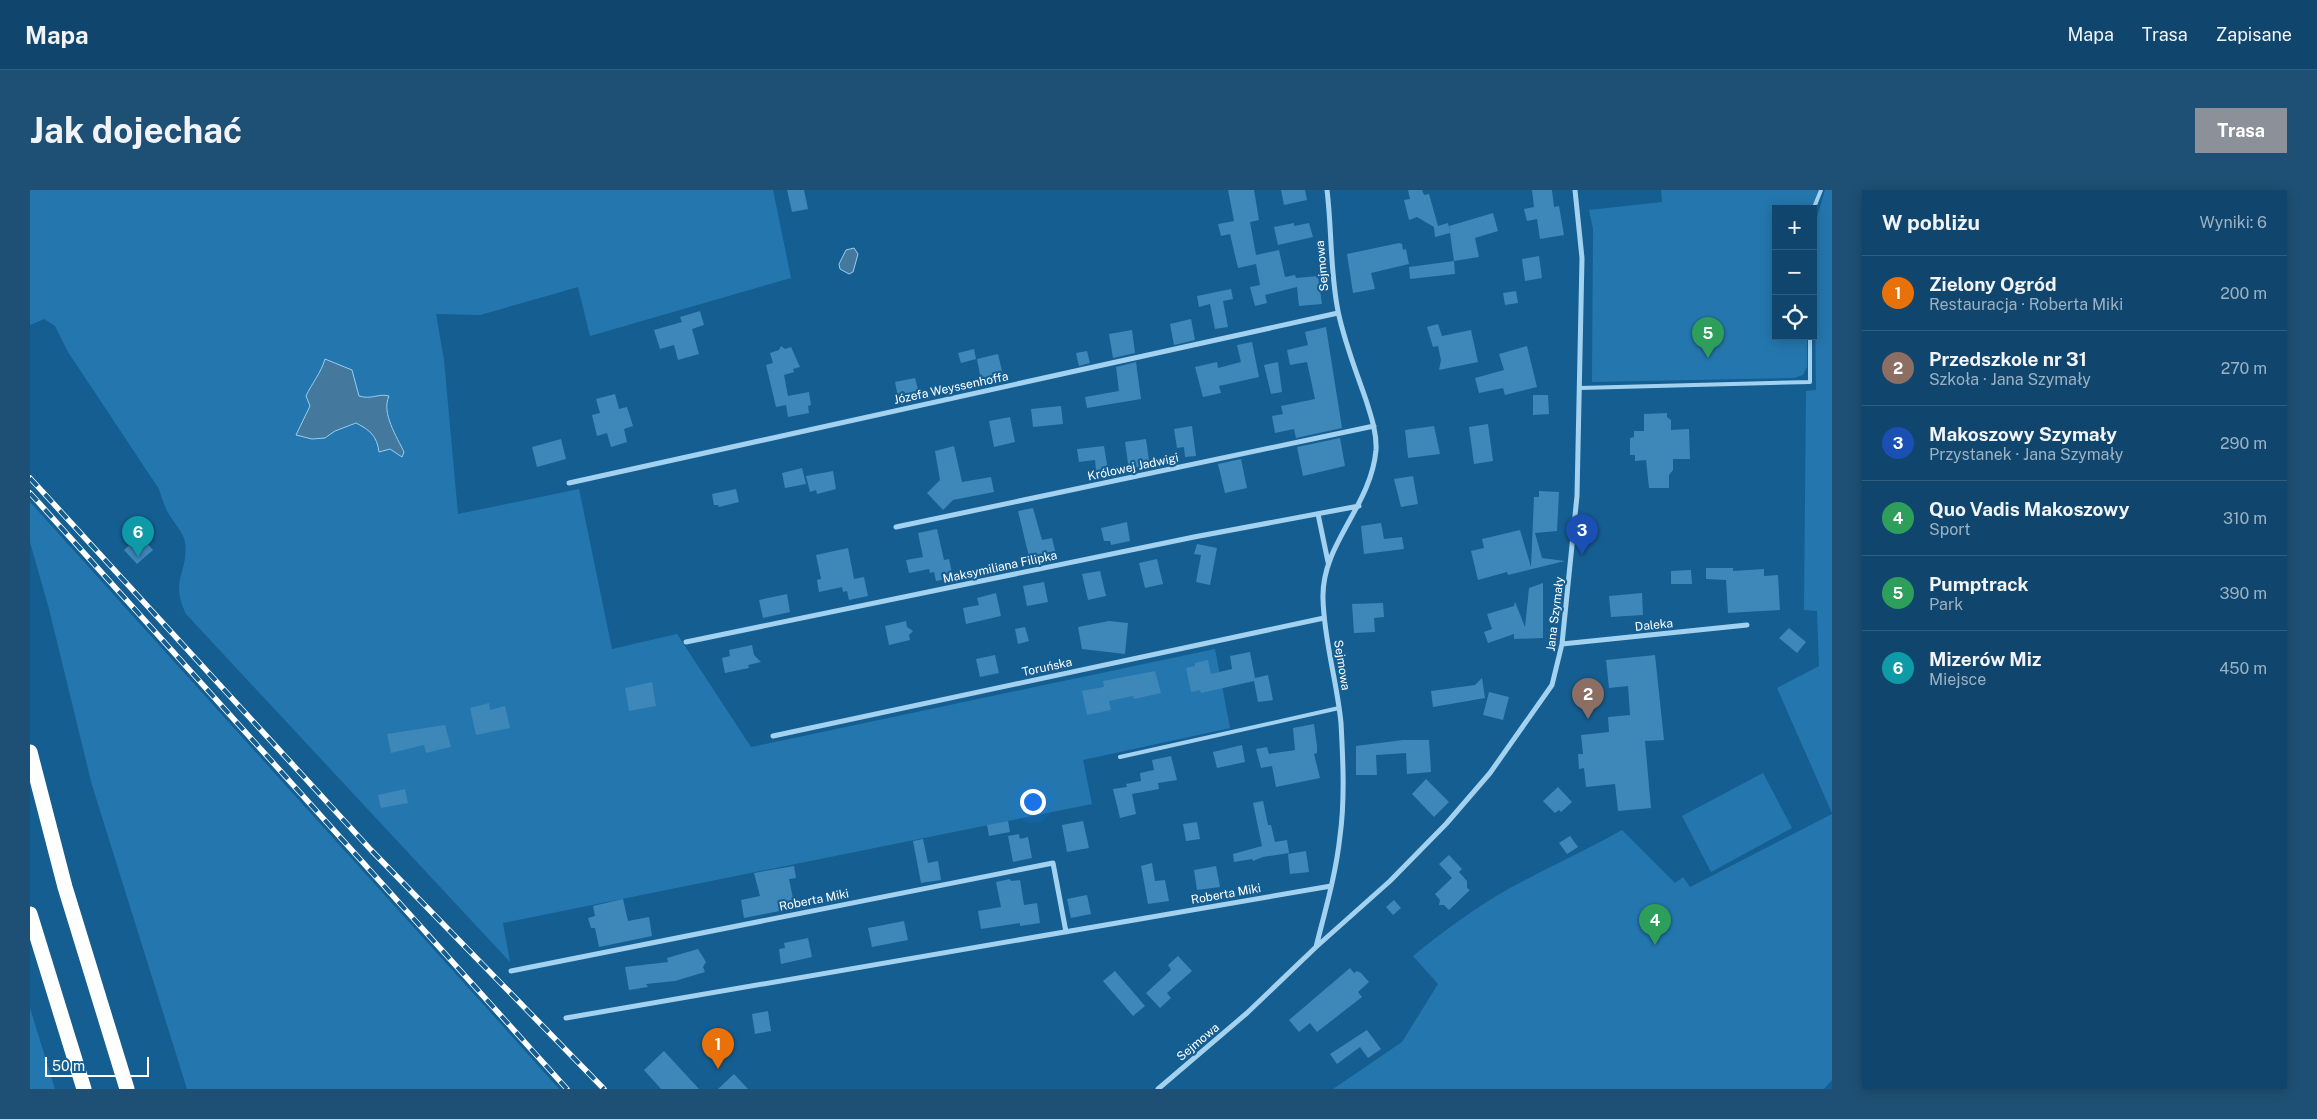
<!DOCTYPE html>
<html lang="pl">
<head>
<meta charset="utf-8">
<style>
  :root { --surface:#10466d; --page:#1e5075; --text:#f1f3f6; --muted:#9cb1c2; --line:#305e80; --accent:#8c9099 }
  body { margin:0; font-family:"Public Sans",sans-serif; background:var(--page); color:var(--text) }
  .controls { position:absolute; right:15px; top:15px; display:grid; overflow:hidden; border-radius:0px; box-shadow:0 2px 12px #0003 }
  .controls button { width:45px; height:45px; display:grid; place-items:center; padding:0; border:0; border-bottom:1px solid var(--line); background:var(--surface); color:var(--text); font:25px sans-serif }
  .scale { position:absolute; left:15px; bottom:12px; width:104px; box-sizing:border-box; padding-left:5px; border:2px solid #fff; border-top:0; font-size:14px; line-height:18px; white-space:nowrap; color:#fff; -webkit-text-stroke:4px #155e91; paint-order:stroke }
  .you { position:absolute; left:1002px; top:611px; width:18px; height:18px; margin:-12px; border:4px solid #fff; border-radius:50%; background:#1a73e8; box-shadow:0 0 0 8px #1a73e833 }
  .badge { display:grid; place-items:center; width:32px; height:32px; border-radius:50%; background:var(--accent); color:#fff; font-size:16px; font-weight:700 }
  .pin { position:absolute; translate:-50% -41px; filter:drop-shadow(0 1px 2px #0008) }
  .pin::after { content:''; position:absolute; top:26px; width:18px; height:15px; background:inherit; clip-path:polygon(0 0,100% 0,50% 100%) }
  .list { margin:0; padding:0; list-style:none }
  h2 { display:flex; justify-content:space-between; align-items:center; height:65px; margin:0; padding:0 20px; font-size:21px }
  h2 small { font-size:16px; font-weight:400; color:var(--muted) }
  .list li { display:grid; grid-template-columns:32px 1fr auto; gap:15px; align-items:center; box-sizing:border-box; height:75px; padding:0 20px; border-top:1px solid var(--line) }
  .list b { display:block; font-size:19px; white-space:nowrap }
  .list p { margin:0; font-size:16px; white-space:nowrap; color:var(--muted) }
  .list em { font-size:16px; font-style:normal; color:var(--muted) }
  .icon { flex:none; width:28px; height:28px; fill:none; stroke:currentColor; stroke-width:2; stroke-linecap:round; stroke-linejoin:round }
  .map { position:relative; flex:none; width:1802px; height:899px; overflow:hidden; border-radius:0px }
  header { display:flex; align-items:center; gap:30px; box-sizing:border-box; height:70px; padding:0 25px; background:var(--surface); border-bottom:1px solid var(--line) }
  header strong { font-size:24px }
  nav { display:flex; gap:28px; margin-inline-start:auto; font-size:18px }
  .intro { display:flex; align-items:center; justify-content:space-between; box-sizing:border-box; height:120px; padding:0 30px }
  h1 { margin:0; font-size:35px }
  .button { padding:12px 22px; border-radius:0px; background:var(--accent); color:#fff; font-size:18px; font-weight:700 }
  main { display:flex; gap:30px; padding:0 30px }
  aside { flex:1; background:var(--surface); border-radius:0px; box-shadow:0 2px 12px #0003 }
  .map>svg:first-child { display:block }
</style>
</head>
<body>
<header>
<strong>Mapa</strong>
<nav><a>Mapa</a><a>Trasa</a><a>Zapisane</a></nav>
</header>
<div class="intro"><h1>Jak dojechać</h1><a class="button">Trasa</a></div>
<main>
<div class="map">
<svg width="1802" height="899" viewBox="0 0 1802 899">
  <rect width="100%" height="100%" fill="#155e91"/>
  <!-- green -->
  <path fill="#2477ae" d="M0,0H743L761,88L560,146L548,97L450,125L406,124L414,170L428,324L549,299L582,459L647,444L721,557L1185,459L1200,538L1053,570L1062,614L473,733L480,772L156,424C139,389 159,383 155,352C153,341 142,331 137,321C134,314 131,307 129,299L38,162L25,136L14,129L0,135Z
    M1631,0H1788L1782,19H1746V146H1777V177L1773,185L1764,188L1562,192L1563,39L1559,20L1632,12Z
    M1795,0H1802V623L1747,498L1789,476L1787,421L1774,420L1776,201L1786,200L1784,38Z
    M0,312L470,833L529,899H157L62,595L19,419L0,352Z
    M1733,583L1762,638L1681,682L1652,626Z
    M1802,624V890L1794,899H1303L1372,852L1408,794L1383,766C1412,742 1448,716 1480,698C1517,678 1555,661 1592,640L1645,693L1653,687L1660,697Z
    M0,818L25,899H0Z"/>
  <!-- water -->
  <path fill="#44789d" stroke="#95cff4" d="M824,58L828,64L823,82L819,84L810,79L809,74L816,60Z
    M295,169L322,180L329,206C342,210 348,203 359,206C351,223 367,247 374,262L372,267L360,259L349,262C347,246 340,240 326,233L305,241L295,248L282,249L266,245L280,216L276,206C282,193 291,183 295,169Z"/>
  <!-- building -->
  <path fill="#3d87b9" d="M757,0H774L778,19L762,22Z
    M1198,0H1224L1229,30L1220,32L1226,65L1249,60L1255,87L1265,85L1267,91L1266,88L1288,86L1292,114L1269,116L1267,97L1235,105L1237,113L1225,116L1220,97L1230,95L1226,74L1208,78L1200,44L1191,46L1188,34L1204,31Z
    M1251,0H1275L1277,10L1254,15Z
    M1378,0H1392L1394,5L1399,4L1408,36L1418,33L1420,42L1419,36L1463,23L1468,41L1445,48L1449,67L1424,71L1420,43L1405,47L1404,37L1387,27L1379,30L1374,10L1380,9Z
    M1502,0H1522L1524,17L1529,16L1534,45L1510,49L1507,29L1497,31L1494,19L1504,17Z
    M1264,33V36L1279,33L1283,47L1248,55L1244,37Z
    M1369,53L1372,54L1373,60L1376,59L1379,74L1341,83L1345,99L1323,103L1317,64Z
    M1509,66L1512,88L1495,91L1492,69Z
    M1424,71L1425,84L1380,89L1379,77Z
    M1201,99L1203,109L1193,111L1198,137L1185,139L1180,114L1169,117L1167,106Z
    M1486,101L1488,113L1475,115L1473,103Z
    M670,121L674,135L662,139L669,164L648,170L644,155L630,159L624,140L652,132L650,127Z
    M1161,129L1165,150L1144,155L1140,134Z
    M1408,134L1412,146L1441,140L1448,172L1409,180L1411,170L1408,156L1403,157L1397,137Z
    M1296,137L1312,238L1266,248L1264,239L1245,243L1242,226L1253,224L1251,216L1285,209L1277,172L1260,175L1257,160L1278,155L1275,142Z
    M1102,140L1105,163L1083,168L1079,144Z
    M1222,152L1229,187L1189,196L1191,203L1173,207L1165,177L1187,172L1188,178L1211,172L1207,155Z
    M751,156L755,159L761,157L770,177L763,179L764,182L754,185L758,206L779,202L781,215L778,216L779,223L758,227L756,215L746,217L736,175L743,173L740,163L749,160Z
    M1497,156L1507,197L1475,205L1473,198L1449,203L1445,188L1474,180L1469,164Z
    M944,159L946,169L931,173L928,163Z
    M1057,161L1060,173L1049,176L1046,163Z
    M968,164L973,185L951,190L947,169Z
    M1106,172L1111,209L1057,218L1055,207L1089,201L1086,177Z
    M1248,172L1252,202L1241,204L1234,175Z
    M885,188L890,207L869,212L865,192Z
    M585,204L589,219L597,217L603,236L594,239L597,252L581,257L577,243L567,246L562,225L570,223L566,209Z
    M1503,205H1518L1519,224L1503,225Z
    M1031,216L1033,234L1003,237L1001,219Z
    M1637,223V227L1641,230V240L1659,239L1660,269H1643V280L1639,285V298H1619L1616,270L1605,271V265H1600V248L1604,247V241H1614V224Z
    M980,227L985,252L964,257L959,231Z
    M1458,234L1463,271L1444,274L1439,237Z
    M1162,236L1166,266L1155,267L1154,257L1147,258L1144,239Z
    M1404,236L1410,264L1378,268L1375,240Z
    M1310,248L1315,276L1273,286L1267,257Z
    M531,249L536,269L507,277L502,257Z
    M1116,249L1120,278L1099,280L1095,252Z
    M924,256L932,292L961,287L964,302L923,310L913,320L897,303L910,290L905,261Z
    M1074,256L1078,280L1066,281L1065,270L1049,272L1047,259Z
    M1211,269L1217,298L1195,303L1188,274Z
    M772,278L776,294L755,298L752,283Z
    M803,281L806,299L787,304L786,300L780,302L776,286Z
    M1383,286L1388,314L1371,317L1364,289Z
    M706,299L709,312L689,317L688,315H684L682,304Z
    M1509,301L1529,302L1527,341L1505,343L1512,368L1535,371L1478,385L1477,382L1448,390L1441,361L1454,358L1452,349L1490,340L1501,377L1504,307H1509Z
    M1003,318L1012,350L1022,348L1026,365L1000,371L988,321Z
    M1097,332L1100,351L1081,355L1080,351H1074L1071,338Z
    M1351,333L1354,349L1372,347L1374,359L1334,364L1331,336Z
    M907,339L914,370L919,369L923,388L906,391L904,382L900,383L899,379L879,383L876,370L893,367L888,343Z
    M110,345L123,360L107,374L94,360Z
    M1167,354L1187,358L1180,395L1166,392L1171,365L1164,364Z
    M818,358L824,389L834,387L838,406L819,410L817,401L813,402L812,397L789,402L787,390L791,389L786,365Z
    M1127,369L1133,394L1115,398L1109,373Z
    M1676,378H1703V381L1734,379V386L1748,385L1750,420L1698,423L1696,390L1676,389Z
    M1661,380L1662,394H1641V381Z
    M1070,381L1076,406L1058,410L1052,384Z
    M1014,392L1018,412L997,416L993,396Z
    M1513,393V448L1484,449V444L1458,453L1454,442L1462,439L1457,424L1484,416L1485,412L1495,437L1499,398Z
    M966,403L971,426L936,434L933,418L949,415L947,408Z
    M1612,403L1613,425L1581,427L1579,406Z
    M757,404L760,422L733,428L729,410Z
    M1353,413L1354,427L1344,428L1345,442L1324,443L1322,414Z
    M876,431L877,437L883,441L879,445L880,450L859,455L855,436Z
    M1079,431L1098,433L1095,464L1052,459L1048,437Z
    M995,437L999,451L988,454L985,439Z
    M1759,438L1776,452L1767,463L1749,448Z
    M722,455L724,465L731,472L718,475L719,478L695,483L692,468L700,466L699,460Z
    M1220,462L1225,488L1238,485L1243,510L1228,512L1224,491L1171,503L1170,500L1161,502L1156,478L1165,476V473L1178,470L1181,484L1202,479L1200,466Z
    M965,465L969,483L950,487L946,469Z
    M1625,465L1634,550L1615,551L1621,618L1588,621L1585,594L1556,597L1554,578L1549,579L1548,564H1553L1551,545L1579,542L1578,527L1600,525L1598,496L1579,498L1576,470Z
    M1125,481L1131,503L1104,509L1103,506L1079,511L1081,520L1057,525L1052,501L1074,497L1073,491Z
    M1452,488L1455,508L1403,517L1401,501L1445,495Z
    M622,492L626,516L599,521L595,498Z
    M1459,502L1479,507L1473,530L1453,525Z
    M459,513L460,520L475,516L480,538L446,545L440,518Z
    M1284,534L1287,556V563L1284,564L1290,588L1246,597L1242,576L1231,578L1226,559L1237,557L1239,564L1265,560L1263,538Z
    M415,535L421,557L396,563L394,555L361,563L357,544Z
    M1373,550H1399L1401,582L1377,584L1376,563L1346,565L1347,585H1326V556Z
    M1212,555L1215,572L1187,578L1183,562Z
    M1141,566L1147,590L1128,593L1129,599L1102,604L1106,624L1090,628L1083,599L1097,597L1096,594L1111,591L1110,583L1124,580L1122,570Z
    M1396,589L1419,612L1404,627L1382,604Z
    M1528,597L1542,612L1531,622L1529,620L1525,623L1513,611Z
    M375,599L378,613L351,618L348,605Z
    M1233,611L1238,635H1241L1245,652L1257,650L1259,663L1233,667L1223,671L1222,669L1204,672L1203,664L1232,656L1223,613Z
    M978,631L980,642L959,646L957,635Z
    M1053,631L1059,658L1037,662L1032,635Z
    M1167,632L1170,649L1156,651L1153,634Z
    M989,644L990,649L998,647L1002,668L983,672L978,646Z
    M1540,646L1548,657L1537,664L1529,653Z
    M893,649L898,673L908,671L911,690L891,693L883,651Z
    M1276,661L1279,682L1260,684L1258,664Z
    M1419,665L1432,679L1429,682L1437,691V698L1440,700L1419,720L1414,715H1409L1410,710L1405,704L1422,688L1409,674Z
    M1122,673L1125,691L1135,690L1139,711L1118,714L1111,676Z
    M764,676L766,688L759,689L765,718L714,728L711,710L730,706L724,683Z
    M1186,676L1190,697L1167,700L1164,680Z
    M980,689L981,691L990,690L994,715L1007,713L1010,733L990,736V733L951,739L948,721L971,717L966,692Z
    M1057,705L1061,724L1041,728L1037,709Z
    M593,709L598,731L619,727L622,746L569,757L565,738H561L558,728L565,726L563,716Z
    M1364,710L1371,718L1363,725L1356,717Z
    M874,731L878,750L842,757L838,738Z
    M778,748L782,767L751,774L749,759L755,758L754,753Z
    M668,759L676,772L673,777L675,782L645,791L616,794L618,797L599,800L595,777L638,772L637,768Z
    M1148,766L1162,781L1137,803L1141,808L1130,818L1116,803L1141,780L1138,775Z
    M1320,778L1324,783L1327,781L1331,783L1339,792L1328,802L1332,807L1287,842L1280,833L1269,842L1259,830Z
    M1085,781L1115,816L1103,826L1073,791Z
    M738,821L741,841L725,844L722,824Z
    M1337,840L1351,859L1338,868L1330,857L1307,874L1300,864Z
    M634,861L669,899H631L614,880Z
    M704,884L718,899H688Z"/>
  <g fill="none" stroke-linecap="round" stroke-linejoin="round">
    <!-- service -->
    <path stroke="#a3d2f1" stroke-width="4" d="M1783,20L1791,0
      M1550,198L1780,192V146
      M1090,567L1309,518"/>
    <!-- minor -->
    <path stroke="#a3d2f1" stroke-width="5" d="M539,293L1308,123
      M1288,324L1298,372
      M866,337L1344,236
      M656,452L1164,347L1329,316
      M1532,454L1717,435
      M743,546L1294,428
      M1286,757C1295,721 1306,684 1310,646C1315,610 1313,570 1311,533C1307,491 1294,451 1293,409C1291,354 1341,317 1346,260C1347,243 1341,226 1336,210C1326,181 1314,151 1308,121C1300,81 1302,41 1297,0
      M481,781L1023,673L1036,742
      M536,828L1301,696
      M1128,899L1217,823L1286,757L1360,691L1416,634L1460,583L1522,495L1532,454L1547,306L1552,68L1545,0"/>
    <!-- motorway -->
    <path stroke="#fff" stroke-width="15" d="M0,562L35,697L97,899
      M0,724L54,899"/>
    <!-- rail casing -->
    <g stroke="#fff" stroke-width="5.5">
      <path id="rail" d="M0,288L341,660L574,899
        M0,303L537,899"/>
    </g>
    <!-- rail -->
    <use href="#rail" stroke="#155e91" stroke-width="4" stroke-dasharray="11" stroke-linecap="butt"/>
  </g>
  <g text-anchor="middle" stroke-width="4.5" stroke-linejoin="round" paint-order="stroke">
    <!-- street labels -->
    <g font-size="12" fill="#fff" stroke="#155e91">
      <text transform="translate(1292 76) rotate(-95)" y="4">Sejmowa</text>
      <text transform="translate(921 198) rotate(-12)" y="4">Józefa Weyssenhoffa</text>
      <text transform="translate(1103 277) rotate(-12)" y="4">Królowej Jadwigi</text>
      <text transform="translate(970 377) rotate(-12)" y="4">Maksymiliana Filipka</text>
      <text transform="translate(1525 424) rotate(-83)" y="4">Jana Szymały</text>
      <text transform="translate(1624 435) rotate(-6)" y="4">Daleka</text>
      <text transform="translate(1312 475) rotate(81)" y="4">Sejmowa</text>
      <text transform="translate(1017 477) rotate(-12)" y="4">Toruńska</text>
      <text transform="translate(1196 704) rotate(-10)" y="4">Roberta Miki</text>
      <text transform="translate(784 710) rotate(-11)" y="4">Roberta Miki</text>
      <text transform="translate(1168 852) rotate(-40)" y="4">Sejmowa</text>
    </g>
  </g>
</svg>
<div class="controls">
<button>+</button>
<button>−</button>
<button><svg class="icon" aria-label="locate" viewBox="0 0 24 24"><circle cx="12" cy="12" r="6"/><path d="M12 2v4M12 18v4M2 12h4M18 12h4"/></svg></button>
</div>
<div class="scale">50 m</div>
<div class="you"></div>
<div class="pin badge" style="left:688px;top:879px;background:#e8710a">1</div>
<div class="pin badge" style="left:1558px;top:529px;background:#8d6e63">2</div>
<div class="pin badge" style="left:1552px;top:365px;background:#1a4fb4">3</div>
<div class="pin badge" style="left:1625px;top:755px;background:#2e9e5b">4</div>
<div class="pin badge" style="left:1678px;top:168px;background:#2e9e5b">5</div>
<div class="pin badge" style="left:108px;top:367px;background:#0f9aa8">6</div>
</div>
<aside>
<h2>W pobliżu<small>Wyniki: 6</small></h2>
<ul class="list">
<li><span class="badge" style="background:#e8710a">1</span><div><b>Zielony Ogród</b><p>Restauracja · Roberta Miki</p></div><em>200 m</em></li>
<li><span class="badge" style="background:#8d6e63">2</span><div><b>Przedszkole nr 31</b><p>Szkoła · Jana Szymały</p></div><em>270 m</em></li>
<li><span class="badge" style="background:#1a4fb4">3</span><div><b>Makoszowy Szymały</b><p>Przystanek · Jana Szymały</p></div><em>290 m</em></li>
<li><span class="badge" style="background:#2e9e5b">4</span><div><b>Quo Vadis Makoszowy</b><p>Sport</p></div><em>310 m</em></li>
<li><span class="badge" style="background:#2e9e5b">5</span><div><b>Pumptrack</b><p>Park</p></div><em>390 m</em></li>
<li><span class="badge" style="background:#0f9aa8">6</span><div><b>Mizerów Miz</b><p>Miejsce</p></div><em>450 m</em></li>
</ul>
</aside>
</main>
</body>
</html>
